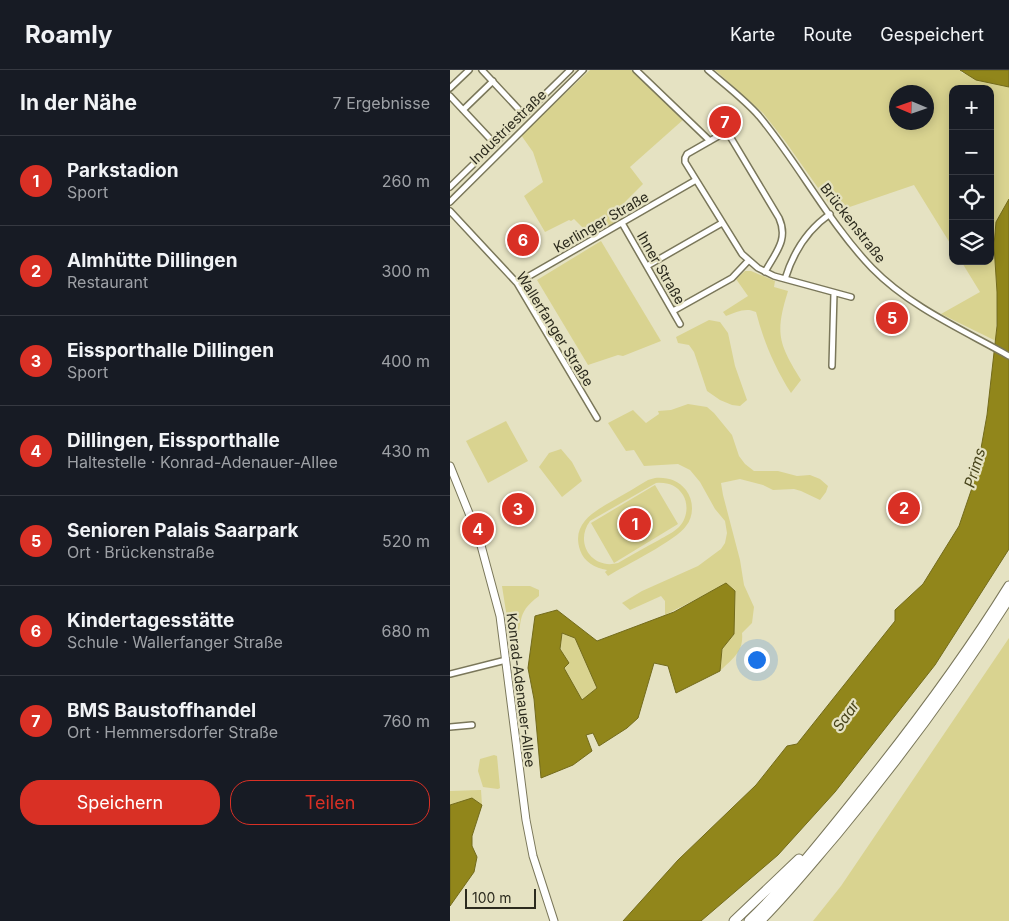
<!DOCTYPE html>
<html lang="de">
<head>
<meta charset="utf-8">
<style>
  :root { --surface:#171b24; --page:#20242c; --text:#f1f3f6; --muted:#9ea1a6; --line:#363941; --accent:#d93025 }
  body { margin:0; font-family:Inter,sans-serif; background:var(--page); color:var(--text) }
  .controls { position:absolute; right:15px; top:15px; display:grid; overflow:hidden; border-radius:10px; box-shadow:0 2px 12px #0003 }
  .controls button { width:45px; height:45px; display:grid; place-items:center; padding:0; border:0; border-bottom:1px solid var(--line); background:var(--surface); color:var(--text); font:25px sans-serif }
  .compass { position:absolute; left:439px; top:15px; width:45px; height:45px; border-radius:50%; background:var(--surface); box-shadow:0 2px 12px #0003; rotate:272deg }
  .scale { position:absolute; left:15px; bottom:12px; width:71px; box-sizing:border-box; padding-left:5px; border:2px solid #2c2b1e; border-top:0; font-size:14px; line-height:18px; white-space:nowrap; color:#2c2b1e; -webkit-text-stroke:4px #e5e2c2; paint-order:stroke }
  .you { position:absolute; left:306px; top:589px; width:18px; height:18px; margin:-12px; border:4px solid #fff; border-radius:50%; background:#1a73e8; box-shadow:0 0 0 8px #1a73e833 }
  .badge { display:grid; place-items:center; width:32px; height:32px; border-radius:50%; background:var(--accent); color:#fff; font-size:16px; font-weight:700 }
  .pin { position:absolute; translate:-50% -50%; border:2px solid #fff; box-shadow:0 1px 5px #0006 }
  .list { margin:0; padding:0; list-style:none }
  h2 { display:flex; justify-content:space-between; align-items:center; height:65px; margin:0; padding:0 20px; font-size:21px }
  h2 small { font-size:16px; font-weight:400; color:var(--muted) }
  .list li { display:grid; grid-template-columns:32px 1fr auto; gap:15px; align-items:center; box-sizing:border-box; height:90px; padding:0 20px; border-top:1px solid var(--line) }
  .list b { display:block; font-size:19px; white-space:nowrap }
  .list p { margin:0; font-size:16px; white-space:nowrap; color:var(--muted) }
  .list em { font-size:16px; font-style:normal; color:var(--muted) }
  .actions { display:flex; gap:10px; padding:15px 20px }
  .actions a { flex:1; padding:11px 0; border:1px solid var(--accent); border-radius:20px; text-align:center; font-size:18px; color:var(--accent) }
  .actions .main { background:var(--accent); color:#fff }
  .icon { flex:none; width:28px; height:28px; fill:none; stroke:currentColor; stroke-width:2; stroke-linecap:round; stroke-linejoin:round }
  .map { position:relative; flex:none; width:559px; height:851px; overflow:hidden }
  header { display:flex; align-items:center; gap:30px; box-sizing:border-box; height:70px; padding:0 25px; background:var(--surface); border-bottom:1px solid var(--line) }
  header strong { font-size:24px }
  nav { display:flex; gap:28px; margin-inline-start:auto; font-size:18px }
  main { display:flex }
  aside { flex:1; background:var(--surface) }
  .map>svg:first-child { display:block }
</style>
</head>
<body>
<header>
<strong>Roamly</strong>
<nav><a>Karte</a><a>Route</a><a>Gespeichert</a></nav>
</header>
<main>
<aside>
<h2>In der Nähe<small>7 Ergebnisse</small></h2>
<ul class="list">
<li><span class="badge">1</span><div><b>Parkstadion</b><p>Sport</p></div><em>260 m</em></li>
<li><span class="badge">2</span><div><b>Almhütte Dillingen</b><p>Restaurant</p></div><em>300 m</em></li>
<li><span class="badge">3</span><div><b>Eissporthalle Dillingen</b><p>Sport</p></div><em>400 m</em></li>
<li><span class="badge">4</span><div><b>Dillingen, Eissporthalle</b><p>Haltestelle · Konrad-Adenauer-Allee</p></div><em>430 m</em></li>
<li><span class="badge">5</span><div><b>Senioren Palais Saarpark</b><p>Ort · Brückenstraße</p></div><em>520 m</em></li>
<li><span class="badge">6</span><div><b>Kindertagesstätte</b><p>Schule · Wallerfanger Straße</p></div><em>680 m</em></li>
<li><span class="badge">7</span><div><b>BMS Baustoffhandel</b><p>Ort · Hemmersdorfer Straße</p></div><em>760 m</em></li>
</ul>
<div class="actions"><a class="main">Speichern</a><a>Teilen</a></div>
</aside>
<div class="map">
<svg width="559" height="851" viewBox="0 0 559 851">
  <rect width="100%" height="100%" fill="#e5e2c2"/>
  <!-- green -->
  <path fill="#d9d390" fill-rule="evenodd" d="M140,0H181L234,49L180,97L193,114L162,145L166,152L141,166L124,149L121,151L119,150L95,162L74,126L93,112L83,82L71,65Z
    M265,0H510L512,3L559,17V129L546,152L544,175L547,222L546,271L491,244L530,222L511,191H540V19H503V178L464,115L385,142L335,71L313,43ZM447,22H477V52H447Z
    M151,171L211,271L173,286L168,285L138,295L87,210Z
    M295,201H301L325,211L324,217L338,221C325,263 328,273 351,310L341,323C325,298 313,270 306,242C296,237 286,242 276,246L273,242L298,226L286,209Z
    M259,250L270,252L278,263L285,296L297,330L290,336L282,335L270,330L257,321L244,282L239,275L228,273L226,267Z
    M238,334L257,337L264,343L282,365L289,386L295,394L304,401H328L347,406L360,405L370,409L378,416L376,422L370,430L351,421L344,419L323,420L313,415L290,409L271,413L273,425L290,490L294,515L304,537L302,553L292,563C294,582 282,589 270,601L272,579L284,564L276,514L215,545V531L211,526L180,540L172,533L192,521L248,496L271,479L275,473L277,463L275,451L265,439L250,412L240,400L228,394L194,396L184,380L176,381L158,353L183,340L196,353L209,344L208,341L221,340Z
    M56,351L78,391L38,413L16,371Z
    M111,379L122,392L132,411L112,427L89,397L99,383Z
    M205,408C217,407 228,410 236,420C244,431 244,446 236,456C227,470 174,496 158,506L155,502L157,500C145,498 134,492 130,480C121,453 145,441 164,430C175,424 186,417 198,410ZM206,413C217,412 227,415 233,425C239,435 237,449 229,457C223,463 215,466 209,470C195,477 182,485 168,493C142,500 124,473 140,451Z
    M205,415L228,454L164,493L141,453Z
    M52,516H80L89,520V526C64,544 74,554 65,578L61,574Z
    M112,563L125,568L147,618L132,631C117,604 108,594 112,563Z
    M559,568V851H363L391,816Z
    M44,685L47,686L50,718L48,719L33,717L28,701L30,689Z
    M31,720L32,735L22,728L0,735V721Z"/>
  <!-- water -->
  <path fill="#91861b" stroke="#736b1c" fill-rule="evenodd" d="M510,0H559V17L526,10Z
    M559,129V479L485,595L385,722L328,785L251,851H173L228,790L306,715L337,676L347,674L445,551V540L473,514L509,456L523,415L530,384L537,345L547,256V222L544,175L546,152Z
    M276,513L285,521L284,564L272,579L270,601L226,623L218,596L204,593L188,648L177,658L149,676L143,663L136,665L142,681L123,695L91,708L84,629L78,598L85,546L107,540L147,571L224,542ZM112,563L125,568L147,618L132,630L114,598L119,593L110,579Z
    M22,728L32,735L22,766V776L27,787L24,802L0,836V735Z"/>
  <g fill="none" stroke-linecap="round" stroke-linejoin="round">
    <!-- street casing -->
    <g stroke="#7a775a" stroke-width="8">
      <path id="street" d="M32,0L74,45
        M186,0L260,71
        M258,0C275,15 294,29 309,46C349,94 378,152 422,198C460,237 513,260 559,286
        M0,18L19,0
        M0,26L45,74
        M13,40L43,11
        M0,117L120,0
        M0,132L133,0
        M0,141L67,213L147,348
        M172,153L230,254
        M197,196L272,153
        M315,202C325,183 339,170 329,148L281,68L278,64H272L237,84L235,88V92L292,184L308,198L324,206L401,227
        M335,209C343,183 357,160 380,144
        M67,213L246,110
        M223,241L282,208L298,191
        M382,296L384,223
        M0,604L56,590
        M0,657L22,655"/>
    </g>
    <!-- secondary casing -->
    <g stroke="#7a775a" stroke-width="9">
      <path id="secondary" d="M0,396L29,468L50,546L76,750L83,786L104,851"/>
    </g>
    <!-- highway casing -->
    <g stroke="#7a775a" stroke-width="11">
      <path id="highway" d="M284,851L349,789
        M299,851C341,810 377,764 413,719C465,654 515,587 559,516
        M310,851C337,824 361,794 386,765C448,690 507,611 559,528"/>
    </g>
    <!-- street -->
    <use href="#street" stroke="#fff" stroke-width="5"/>
    <!-- secondary -->
    <use href="#secondary" stroke="#fff" stroke-width="7"/>
    <!-- highway -->
    <use href="#highway" stroke="#fff" stroke-width="9"/>
  </g>
  <g text-anchor="middle" stroke-width="4.5" stroke-linejoin="round" paint-order="stroke">
    <!-- street labels -->
    <g font-size="14" fill="#2c2b1e" stroke="#e5e2c2">
      <text transform="translate(58 57) rotate(-44)" y="5">Industriestraße</text>
      <text transform="translate(151 152) rotate(-30)" y="5">Kerlinger Straße</text>
      <text transform="translate(403 153) rotate(52)" y="5">Brückenstraße</text>
      <text transform="translate(211 198) rotate(60)" y="5">Ihner Straße</text>
      <text transform="translate(105 259) rotate(58)" y="5">Wallerfanger Straße</text>
      <text transform="translate(71 620) rotate(83)" y="5">Konrad-Adenauer-Allee</text>
    </g>
    <!-- water labels -->
    <g font-size="15" font-style="italic" fill="#48441b" stroke="#e5e2c2">
      <text transform="translate(525 398) rotate(-73)" y="5">Prims</text>
      <text transform="translate(396 646) rotate(-54)" y="5">Saar</text>
    </g>
  </g>
</svg>
<div class="controls">
<button>+</button>
<button>−</button>
<button><svg class="icon" aria-label="locate" viewBox="0 0 24 24"><circle cx="12" cy="12" r="6"/><path d="M12 2v4M12 18v4M2 12h4M18 12h4"/></svg></button>
<button><svg class="icon" aria-label="layers" viewBox="0 0 24 24"><path d="M12 4l9 5-9 5-9-5zM3 14l9 5 9-5"/></svg></button>
</div>
<svg class="compass" viewBox="-18 -18 36 36"><path d="M0-13l5 13h-10z" fill="#e53935"/><path d="M0 13l5-13h-10z" fill="#9ea1a6"/></svg>
<div class="scale">100 m</div>
<div class="you"></div>
<div class="pin badge" style="left:185px;top:454px">1</div>
<div class="pin badge" style="left:454px;top:438px">2</div>
<div class="pin badge" style="left:68px;top:439px">3</div>
<div class="pin badge" style="left:28px;top:459px">4</div>
<div class="pin badge" style="left:442px;top:248px">5</div>
<div class="pin badge" style="left:73px;top:170px">6</div>
<div class="pin badge" style="left:275px;top:52px">7</div>
</div>
</main>
</body>
</html>
